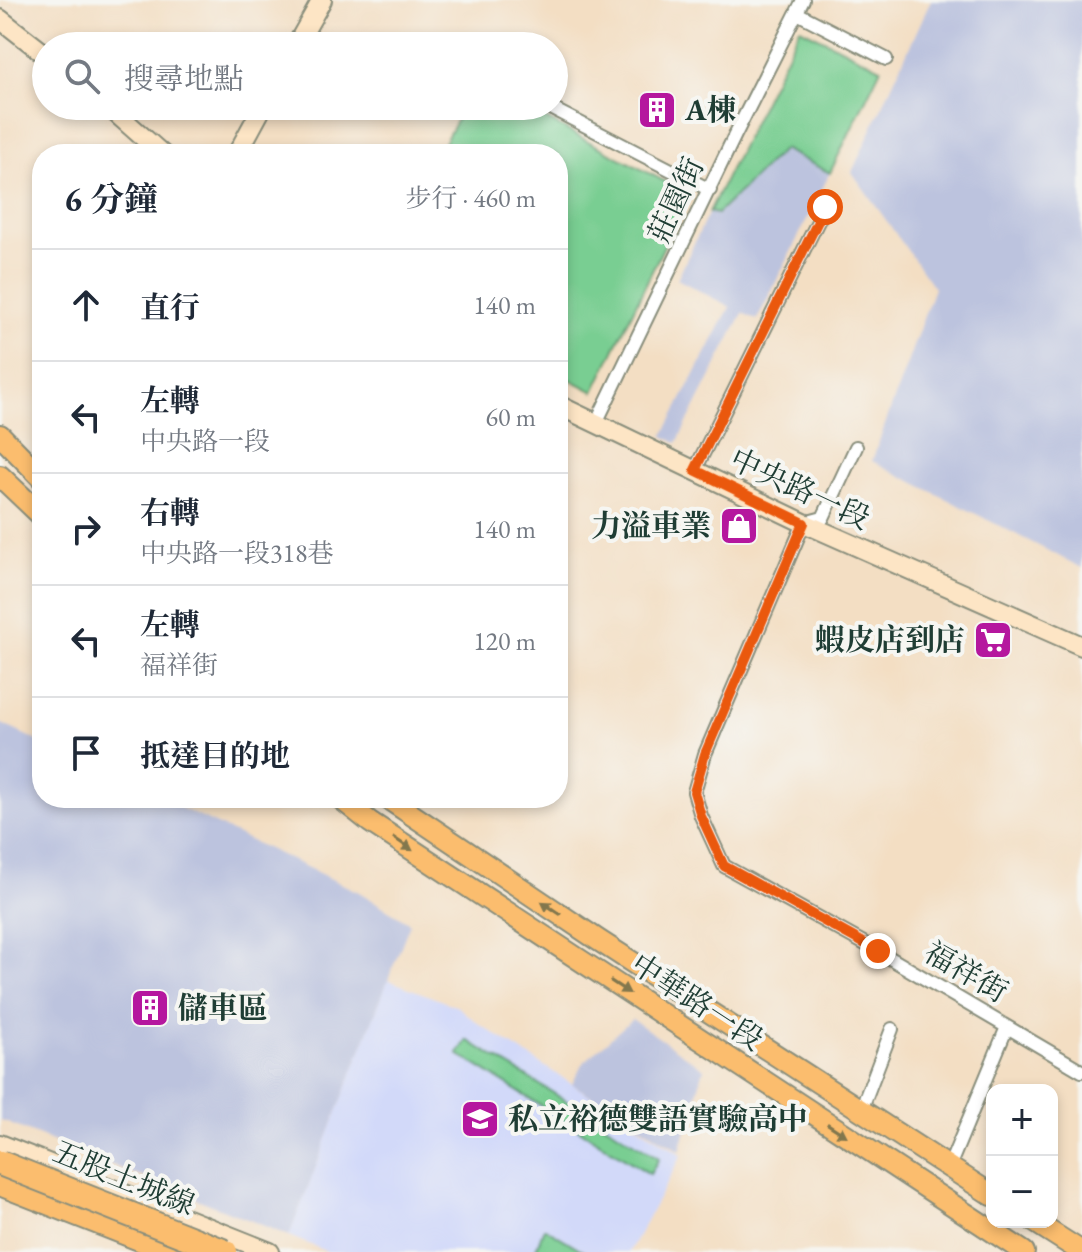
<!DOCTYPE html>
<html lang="zh-TW">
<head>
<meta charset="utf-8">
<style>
  :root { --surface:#fff; --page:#f2f2f3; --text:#1f2937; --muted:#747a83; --line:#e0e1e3 }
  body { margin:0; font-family:"EB Garamond","Noto Serif TC",serif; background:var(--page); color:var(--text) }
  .controls { position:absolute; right:24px; bottom:24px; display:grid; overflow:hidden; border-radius:16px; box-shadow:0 4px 12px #0003 }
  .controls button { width:72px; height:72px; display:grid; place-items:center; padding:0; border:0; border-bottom:2px solid var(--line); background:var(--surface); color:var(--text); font:40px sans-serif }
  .stop { position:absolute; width:24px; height:24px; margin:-18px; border:6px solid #ea580c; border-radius:50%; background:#fff }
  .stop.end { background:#ea580c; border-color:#fff; box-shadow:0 2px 8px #0008 }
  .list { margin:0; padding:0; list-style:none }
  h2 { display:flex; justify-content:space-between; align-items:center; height:104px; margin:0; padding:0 32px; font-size:34px }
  h2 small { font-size:26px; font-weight:400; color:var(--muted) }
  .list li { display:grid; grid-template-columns:52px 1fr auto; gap:24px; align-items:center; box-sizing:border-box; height:112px; padding:0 32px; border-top:2px solid var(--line) }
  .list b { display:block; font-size:30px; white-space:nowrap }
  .list p { margin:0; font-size:26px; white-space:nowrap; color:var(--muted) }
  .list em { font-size:26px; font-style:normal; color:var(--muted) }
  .icon { flex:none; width:44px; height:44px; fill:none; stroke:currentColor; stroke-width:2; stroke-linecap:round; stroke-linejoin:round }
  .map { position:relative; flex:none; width:1082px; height:1252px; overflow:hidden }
  .search { position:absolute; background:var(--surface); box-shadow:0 4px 12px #0003; left:32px; top:32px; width:536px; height:88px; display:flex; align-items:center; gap:20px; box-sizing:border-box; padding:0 28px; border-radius:44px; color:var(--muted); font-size:30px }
  .panel { position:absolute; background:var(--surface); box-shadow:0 4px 12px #0003; left:32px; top:144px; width:536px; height:664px; border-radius:32px }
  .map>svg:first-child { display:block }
</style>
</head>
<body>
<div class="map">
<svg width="1082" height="1252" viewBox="0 0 1082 1252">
  <rect width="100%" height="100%" fill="#f6f6f2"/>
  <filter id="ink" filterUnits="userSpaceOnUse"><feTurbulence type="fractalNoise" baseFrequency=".0125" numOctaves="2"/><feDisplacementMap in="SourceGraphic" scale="16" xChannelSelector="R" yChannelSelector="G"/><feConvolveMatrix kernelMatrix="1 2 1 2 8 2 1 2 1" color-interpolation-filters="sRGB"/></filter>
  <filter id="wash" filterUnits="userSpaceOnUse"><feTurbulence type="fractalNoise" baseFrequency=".006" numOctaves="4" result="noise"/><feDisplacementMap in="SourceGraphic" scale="32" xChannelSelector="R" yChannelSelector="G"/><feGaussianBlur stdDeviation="1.8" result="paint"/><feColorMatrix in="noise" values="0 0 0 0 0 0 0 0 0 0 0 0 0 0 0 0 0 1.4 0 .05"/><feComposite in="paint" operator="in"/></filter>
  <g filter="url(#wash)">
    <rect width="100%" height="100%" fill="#f3dec3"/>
    <!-- built -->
    <path fill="#d2d9f9" d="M388,980L458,1007L479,1024L682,1155L629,1252H328L289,1236Z"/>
    <!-- industrial -->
    <path fill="#bcc3de" d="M931,0H1082V568L872,461L934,288L852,172Z
      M783,149L830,173L757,320L743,313L677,443L663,436L730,307L677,279L709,212L717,214Z
      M0,723L42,743V798H160L359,892L410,923L289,1236L0,1120Z
      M632,1019L704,1069L680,1151L572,1084L583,1063Z"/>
    <!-- green -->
    <path fill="#79ce92" stroke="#4c8663" stroke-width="2" d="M800,28L881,68L830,173L783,149L717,214L709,212Z
      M464,106H521L689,194L594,392L558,373V300L566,282L558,277V154H438Z
      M467,1040L659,1158L650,1174L458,1054Z
      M544,1228H545L585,1252H535Z"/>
  </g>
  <g filter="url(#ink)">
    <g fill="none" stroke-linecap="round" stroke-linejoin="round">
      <!-- street casing -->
      <g stroke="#898e7c" stroke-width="16">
        <path id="street" d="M797,13L886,59
          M547,106L710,190
          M596,423L735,135L803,0
          M856,447L823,518L804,523L705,754L694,792L701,816L724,866L878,951L1082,1071
          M695,470L825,207
          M861,1110L892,1029
          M949,1167L1007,1027"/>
      </g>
      <!-- secondary casing -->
      <g stroke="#898e7c" stroke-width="22">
        <path id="secondary" d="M0,19L46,55
          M296,46L322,0
          M108,106L162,154
          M237,154L263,106
          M558,405L804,523L1082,646
          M0,1144L270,1252"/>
      </g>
      <!-- primary casing -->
      <g stroke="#898e7c" stroke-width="24">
        <path id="primary" d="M0,435L42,478
          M0,476L42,516
          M340,798L370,822L1024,1252
          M387,798L598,940L992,1195
          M1035,1222L1082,1252"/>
      </g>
      <!-- highway casing -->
      <g stroke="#898e7c" stroke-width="28">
        <path id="highway" d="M0,1183L175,1252"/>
      </g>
      <!-- street -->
      <use href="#street" stroke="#fff" stroke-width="12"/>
      <!-- secondary -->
      <use href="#secondary" stroke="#fde5c5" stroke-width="18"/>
      <!-- primary -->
      <use href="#primary" stroke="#fbbd6e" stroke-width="20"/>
      <!-- highway -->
      <use href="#highway" stroke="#fbbd6e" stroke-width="24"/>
      <!-- highway-bridge casing -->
      <g stroke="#898e7c" stroke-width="28" stroke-linecap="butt">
        <path id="highway-bridge" d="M0,1163L225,1252"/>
      </g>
      <!-- highway-bridge -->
      <use href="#highway-bridge" stroke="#fbbd6e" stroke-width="24"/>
    </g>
    <!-- one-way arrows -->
    <defs><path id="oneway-solid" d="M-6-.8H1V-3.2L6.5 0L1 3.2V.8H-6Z" transform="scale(2)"/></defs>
    <g fill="#82774e">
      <use href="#oneway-solid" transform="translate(403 844) rotate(34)"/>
      <use href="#oneway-solid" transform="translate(551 908) rotate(-146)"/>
      <use href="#oneway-solid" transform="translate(620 987) rotate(33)"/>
      <use href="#oneway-solid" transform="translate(837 1130) rotate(33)"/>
    </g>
  </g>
  <g fill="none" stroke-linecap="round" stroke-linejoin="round" filter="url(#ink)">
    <!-- route -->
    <path stroke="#ea580c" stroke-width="10" d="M825,207L695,470L804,523L705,754L694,792L701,816L724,866L878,951"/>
  </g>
  <!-- icons -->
  <defs>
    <g id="building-square" transform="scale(2)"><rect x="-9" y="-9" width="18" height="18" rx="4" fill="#b5179e" stroke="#f6f6f2"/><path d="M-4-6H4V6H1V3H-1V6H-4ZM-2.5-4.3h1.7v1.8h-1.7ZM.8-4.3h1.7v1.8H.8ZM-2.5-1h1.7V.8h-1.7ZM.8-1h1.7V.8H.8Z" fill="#fff"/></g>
    <g id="shop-square" transform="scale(2)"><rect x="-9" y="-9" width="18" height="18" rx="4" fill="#b5179e" stroke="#f6f6f2"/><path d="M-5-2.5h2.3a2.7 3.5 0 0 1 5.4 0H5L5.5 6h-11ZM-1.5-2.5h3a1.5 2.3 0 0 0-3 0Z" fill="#fff"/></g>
    <g id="supermarket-square" transform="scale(2)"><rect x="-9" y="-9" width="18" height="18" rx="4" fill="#b5179e" stroke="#f6f6f2"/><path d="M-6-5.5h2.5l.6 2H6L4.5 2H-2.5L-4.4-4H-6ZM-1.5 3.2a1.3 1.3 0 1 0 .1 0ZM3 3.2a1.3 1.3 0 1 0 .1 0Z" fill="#fff"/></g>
    <g id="school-square" transform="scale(2)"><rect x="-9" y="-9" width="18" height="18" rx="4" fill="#b5179e" stroke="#f6f6f2"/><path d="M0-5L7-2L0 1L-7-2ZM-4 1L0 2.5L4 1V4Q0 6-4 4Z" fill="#fff"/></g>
  </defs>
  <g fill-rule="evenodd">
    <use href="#building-square" x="657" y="110"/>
    <use href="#shop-square" x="739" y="526"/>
    <use href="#supermarket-square" x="993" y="640"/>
    <use href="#building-square" x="150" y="1008"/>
    <use href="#school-square" x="480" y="1119"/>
  </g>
  <g text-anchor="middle" stroke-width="8" stroke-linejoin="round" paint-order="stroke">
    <!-- poi labels -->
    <g font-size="30" font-weight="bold" fill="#1f3d34" stroke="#f6f6f2" text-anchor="start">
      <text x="685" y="120">A棟</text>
      <text x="711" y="536" text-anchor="end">力溢車業</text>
      <text x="965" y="650" text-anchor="end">蝦皮店到店</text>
      <text x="178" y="1018">儲車區</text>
      <text x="508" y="1129">私立裕德雙語實驗高中</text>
    </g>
    <!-- street labels -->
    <g font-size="30" fill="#1f3d34" stroke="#f6f6f2">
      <text transform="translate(676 200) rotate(-65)" y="10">莊園街</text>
      <text transform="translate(800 489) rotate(25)" y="10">中央路一段</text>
      <text transform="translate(966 972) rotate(30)" y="10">福祥街</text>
      <text transform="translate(697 1002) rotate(33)" y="10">中華路一段</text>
      <text transform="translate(124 1178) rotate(22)" y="10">五股土城線</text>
    </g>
  </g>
</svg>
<div class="controls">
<button>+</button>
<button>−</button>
</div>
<div class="stop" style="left:825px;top:207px"></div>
<div class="stop end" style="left:878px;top:951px"></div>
<div class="search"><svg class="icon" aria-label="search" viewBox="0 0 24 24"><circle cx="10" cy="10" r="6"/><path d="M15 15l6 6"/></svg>搜尋地點</div>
<section class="panel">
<h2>6 分鐘<small>步行 · 460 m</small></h2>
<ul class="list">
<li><svg class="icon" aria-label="ahead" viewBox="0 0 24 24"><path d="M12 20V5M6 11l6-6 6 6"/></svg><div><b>直行</b></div><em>140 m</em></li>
<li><svg class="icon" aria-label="left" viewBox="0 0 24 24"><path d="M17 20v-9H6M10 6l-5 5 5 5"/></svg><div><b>左轉</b><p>中央路一段</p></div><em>60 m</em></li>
<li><svg class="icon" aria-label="right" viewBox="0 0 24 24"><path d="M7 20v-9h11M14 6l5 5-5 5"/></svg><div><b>右轉</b><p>中央路一段318巷</p></div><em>140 m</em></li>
<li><svg class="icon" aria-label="left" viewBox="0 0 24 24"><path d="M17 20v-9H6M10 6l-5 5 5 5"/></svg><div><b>左轉</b><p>福祥街</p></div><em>120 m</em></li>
<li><svg class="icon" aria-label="arrive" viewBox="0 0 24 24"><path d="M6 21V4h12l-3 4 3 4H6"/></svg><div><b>抵達目的地</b></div></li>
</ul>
</section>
</div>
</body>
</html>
